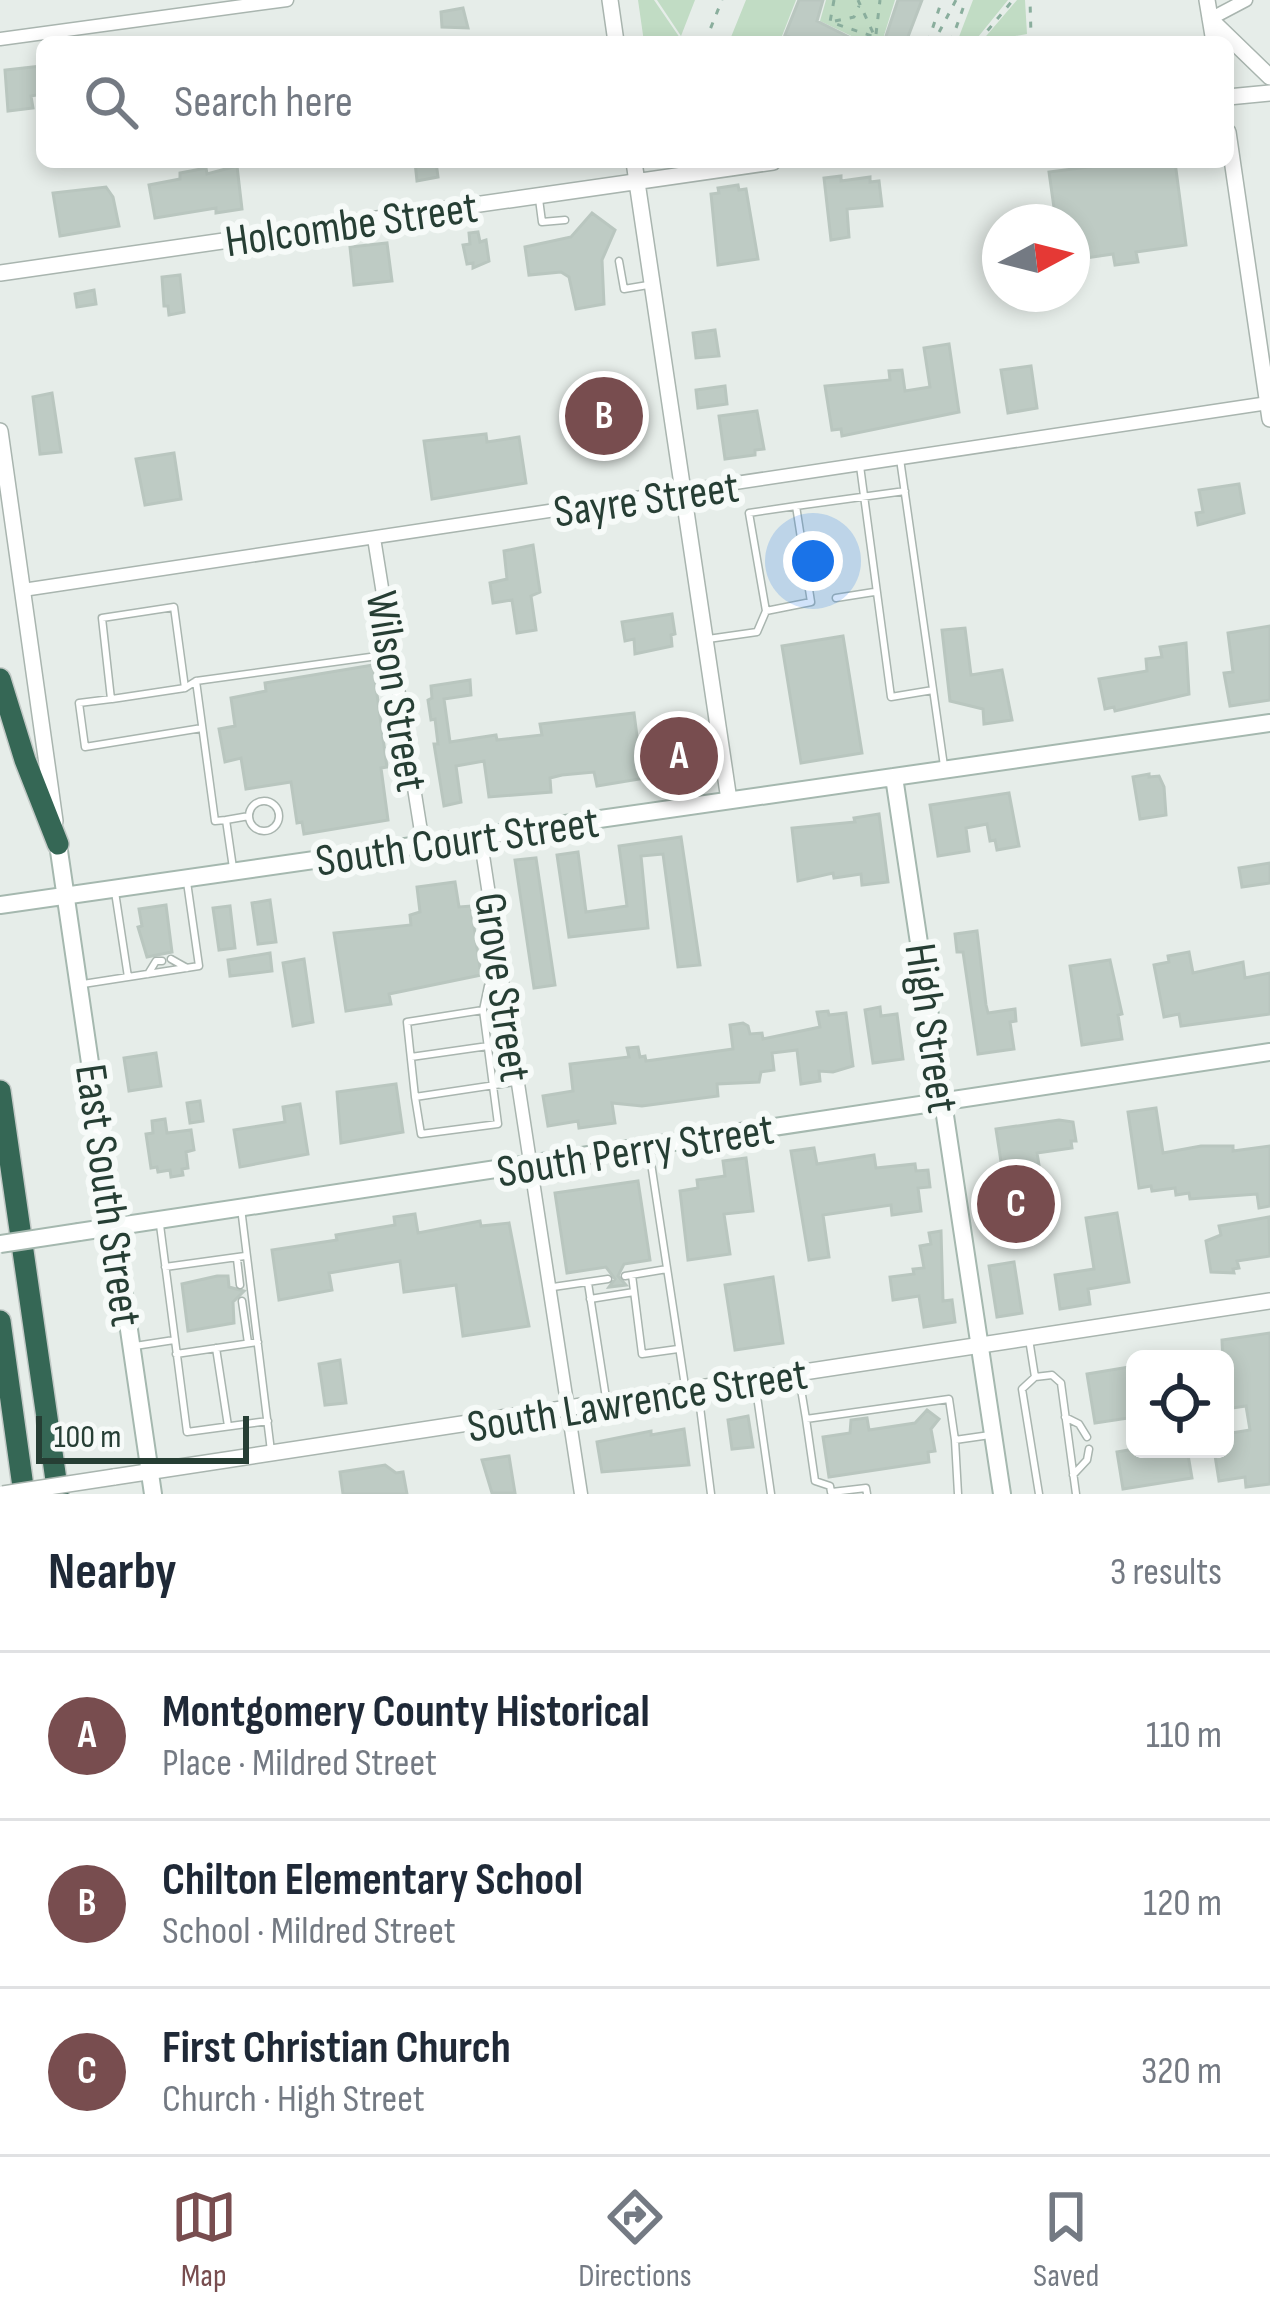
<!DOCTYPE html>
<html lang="en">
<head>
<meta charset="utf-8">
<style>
  :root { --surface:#fff; --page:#f6f6f7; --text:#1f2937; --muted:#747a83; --line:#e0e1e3; --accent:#784d4f }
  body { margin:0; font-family:"Sofia Sans Condensed",sans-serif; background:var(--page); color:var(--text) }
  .controls { position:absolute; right:36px; bottom:36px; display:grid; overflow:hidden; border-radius:18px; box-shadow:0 6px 18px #0003 }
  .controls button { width:108px; height:108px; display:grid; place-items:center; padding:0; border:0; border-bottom:3px solid var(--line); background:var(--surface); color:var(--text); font:60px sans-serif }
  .compass { position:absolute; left:982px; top:204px; width:108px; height:108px; border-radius:50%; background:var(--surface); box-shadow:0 6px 18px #0003; rotate:83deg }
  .scale { position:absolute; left:36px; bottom:30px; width:213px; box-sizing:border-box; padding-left:12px; border:6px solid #263e34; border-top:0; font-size:33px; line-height:42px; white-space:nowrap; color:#263e34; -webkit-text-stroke:9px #f6faf8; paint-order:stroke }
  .you { position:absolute; left:813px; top:561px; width:42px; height:42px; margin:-30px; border:9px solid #fff; border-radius:50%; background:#1a73e8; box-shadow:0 0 0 18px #1a73e833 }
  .badge { display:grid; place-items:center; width:78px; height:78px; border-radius:50%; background:var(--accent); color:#fff; font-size:39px; font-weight:700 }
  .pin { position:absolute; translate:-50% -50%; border:6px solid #fff; box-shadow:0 3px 12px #0006 }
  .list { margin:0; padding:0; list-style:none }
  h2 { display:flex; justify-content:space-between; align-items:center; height:156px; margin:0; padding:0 48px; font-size:51px }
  h2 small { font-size:39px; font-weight:400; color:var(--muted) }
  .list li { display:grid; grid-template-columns:78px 1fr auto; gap:36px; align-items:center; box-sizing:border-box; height:168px; padding:0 48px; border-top:3px solid var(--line) }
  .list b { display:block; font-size:45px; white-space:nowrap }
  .list p { margin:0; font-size:39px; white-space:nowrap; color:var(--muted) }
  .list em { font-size:39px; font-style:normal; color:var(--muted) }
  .icon { flex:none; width:66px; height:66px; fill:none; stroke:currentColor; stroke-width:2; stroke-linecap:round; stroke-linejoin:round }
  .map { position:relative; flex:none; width:1270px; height:1494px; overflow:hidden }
  .search { position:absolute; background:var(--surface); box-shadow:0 6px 18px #0003; left:36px; right:36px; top:36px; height:132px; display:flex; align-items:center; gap:30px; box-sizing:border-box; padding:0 42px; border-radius:18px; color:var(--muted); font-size:45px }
  .sheet { height:660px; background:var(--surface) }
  nav { display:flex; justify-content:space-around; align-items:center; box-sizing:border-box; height:168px; border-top:3px solid var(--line); background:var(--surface); font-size:33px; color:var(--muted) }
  nav a { display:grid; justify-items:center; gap:6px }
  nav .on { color:var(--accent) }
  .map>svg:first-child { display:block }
</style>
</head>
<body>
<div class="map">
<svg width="1270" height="1494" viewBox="0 0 1270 1494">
  <rect width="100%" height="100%" fill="#e6ede9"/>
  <!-- green -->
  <path fill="#c1dcc4" d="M638,0H654L680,38L679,42H644Z
    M657,0H695L681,36Z
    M746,0H796L782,36L795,42H729Z
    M826,0H895L882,42H864L820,21Z
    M973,0H1008L974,42H957Z
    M1017,0H1025L1027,34L981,42Z"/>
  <!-- building -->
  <path fill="#becbc4" stroke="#b9c6bf" stroke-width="3" d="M799,0H823L817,21L859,42H801L785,35Z
    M898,0H922L906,42H884Z
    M463,8L468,28L442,27L441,12Z
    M42,66V94L31,96L33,108L8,111L5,70Z
    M415,162H436L438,177L417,181Z
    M1127,162H1175L1186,245L1136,252L1138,262L1115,265L1113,254L1072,260V222H1056L1049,172Z
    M237,166L242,209L216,213V208L155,218L149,185L180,179V173L206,168L207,174Z
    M841,176V181L870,177V182L879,181L882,206L847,209L849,237L831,240L824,178Z
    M738,185L739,190L746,189L758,259L718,265L711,194L719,193L718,188Z
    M106,187L113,197L119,226L60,236L53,193Z
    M592,213L615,230L602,260L604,304L576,309L569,277L561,272L529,275L525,247L571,237Z
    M478,232L480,242L486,240L489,261L473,268V263L467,264L463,245L470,244L469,233Z
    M387,243L392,281L354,285L350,247Z
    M180,275L184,312L169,315L168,306H164L162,277Z
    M94,290L96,304L77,307L75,294Z
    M715,330L719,356L696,358L693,333Z
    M949,344L959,412L842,436L841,429L832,430L825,386L890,380L889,371L902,370L905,391L930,387L924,348Z
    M1031,366L1037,408L1008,413L1001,370Z
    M623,383L632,442L584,449L575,390Z
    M725,386L727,404L698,408L696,390Z
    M52,393L61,452L40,454L33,397Z
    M757,411L764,449L755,450V455L725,459L719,416Z
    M486,434L487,442L519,437L526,483L432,499L424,441Z
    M174,453L181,499L145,505L136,459Z
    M1239,484L1244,513L1198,525L1196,513L1203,512L1199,490Z
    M533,545L540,592L531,596L536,630L517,633L512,600L493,603L490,583L507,579L504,551Z
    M672,614L675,634L671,635L672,646L635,654L634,639L625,641L622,622Z
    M1270,626V700L1230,706L1224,673L1233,672L1228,633Z
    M965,628L971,675L1002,670L1012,720L984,724L983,709L950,701L942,630Z
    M843,636L862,753L801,763L782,646Z
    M1186,643L1189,694L1115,711L1114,707L1105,709L1099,679L1147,671L1146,659L1162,657L1160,647Z
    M373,665L387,767L381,768L388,820L304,834L302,822L297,823L291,782L246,789L241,758L225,762L219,729L235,726L231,698L266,691L265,683Z
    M470,680L471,695L444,699L450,742L496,735L497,740L542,735L540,724L634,713L638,744L687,734L688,743L695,742L699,769L597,786L594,772L562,775L550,778L551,792L489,797L484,761L456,766L461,802L444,806L434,744H438L435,719L431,720L428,700L432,698L431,686Z
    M1149,774V777L1159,776L1164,787L1166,815L1140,819L1133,777Z
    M1009,793L1019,846L997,850L995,840L990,841L987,824L966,828L969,851L938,856L930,805Z
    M879,814L888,882L862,885L861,874L834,878L833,873L798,881L792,828L855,822L854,818Z
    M681,837L700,965L678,967L663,854L641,856L648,928L569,937L557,855L578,852L586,912L627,906L619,846Z
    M536,858L555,985L534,988L515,860Z
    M1270,863V883L1242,887L1239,868Z
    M455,882L459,907L471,906L481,975L389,994L391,1004L346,1011L334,933L411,925L410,915L420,912L417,887Z
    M270,900L276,942L258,944L252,903Z
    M166,905L172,952L147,957L138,927L142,926L139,909Z
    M230,906L235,948L219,950L213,908Z
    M977,931L986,1005L988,1013L1015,1009L1016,1021L1010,1022L1014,1049L978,1054L963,952H957L955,934Z
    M1189,952L1193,973L1243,962L1245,978L1270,973V1014L1181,1026L1179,1014L1164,1017L1154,965L1169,962L1168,956Z
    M270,953L272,971L230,976L228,960Z
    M304,959L313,1022L293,1026L283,963Z
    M1110,960L1122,1014L1118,1015L1122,1039L1082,1045L1070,966Z
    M880,1007L881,1016L897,1014L903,1059L873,1063L865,1010Z
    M828,1011L829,1015L846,1013L853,1066L833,1072L819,1071L820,1081L801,1084L797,1050L772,1053L774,1070L761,1072L759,1082L717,1084L718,1096L642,1106L612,1103L615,1123L579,1128L578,1121L548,1126L543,1096L573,1091L570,1064L629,1057L627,1048L638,1047L640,1057L645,1056L646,1061L733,1049L730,1025L743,1023L748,1026L750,1034L762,1033L763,1039L820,1027L817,1012Z
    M156,1053L161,1086L129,1091L124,1058Z
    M396,1084L403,1132L341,1143L337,1092Z
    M200,1101L203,1121L190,1123L187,1103Z
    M300,1104L308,1154L240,1167L234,1130L285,1122L283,1107Z
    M1156,1108L1163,1153L1201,1146H1233V1151L1270,1146V1206L1259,1208L1257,1194L1190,1199L1189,1193L1176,1195L1175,1188L1152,1191L1151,1186L1139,1188L1128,1112Z
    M165,1119L167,1133L191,1130L194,1150L186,1152L188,1168L182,1169L183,1175L171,1177L170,1170L158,1172L157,1167L151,1168L146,1134L153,1133L152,1121Z
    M1059,1120L1073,1122L1076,1141H1071L1072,1148L1037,1153L1039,1165L1032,1166L1035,1190L988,1196L985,1176L996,1175L995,1169L1002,1168L996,1129Z
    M814,1148L817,1164L874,1155L876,1168L915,1164L916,1171L928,1170L930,1187L918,1188L921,1211L892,1215L891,1205L823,1215L829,1257L809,1260L791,1151Z
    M746,1158L753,1211L724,1214L730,1254L688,1260L680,1191L698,1188L697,1180L725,1176L723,1161Z
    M638,1181L650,1260L624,1264L618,1276L626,1285L609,1287L615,1279L606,1267L567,1273L555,1193Z
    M1117,1213L1129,1282L1088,1289L1090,1304L1060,1309L1055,1275L1094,1269L1086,1218Z
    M415,1214L418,1233L480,1221L481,1226L509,1223L529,1326L463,1336L456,1285L404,1292L400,1261L329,1273L332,1290L279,1300L272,1250L337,1240L336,1235L395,1225L394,1217Z
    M1269,1217L1270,1256L1237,1261L1239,1268L1233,1269L1234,1273L1211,1272L1206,1241L1221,1235L1219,1226Z
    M941,1231L943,1301L952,1300L955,1322L924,1327L919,1296L893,1300L890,1277L914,1274L913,1269L924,1268L920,1246L931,1244L929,1233Z
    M1014,1262L1022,1313L997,1317L989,1266Z
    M217,1276H228L229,1287L244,1291L233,1302L234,1323L188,1331L182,1284Z
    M773,1277L783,1343L735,1350L725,1285Z
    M1270,1333V1484L1246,1487L1245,1477L1219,1481L1214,1449H1225V1434L1250,1430L1246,1406L1225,1409L1222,1340Z
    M340,1360L346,1403L325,1405L319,1364Z
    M1135,1366V1417L1095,1423L1087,1374Z
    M927,1410L939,1419L931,1429L935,1451L928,1452L929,1462L829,1477L823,1437L850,1433L851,1420L867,1418L869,1430L915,1423Z
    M748,1416L753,1447L732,1449L728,1420Z
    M684,1429L689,1465L602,1472L597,1442L651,1431V1435Z
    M1134,1449H1187L1192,1478L1123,1489L1117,1452Z
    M509,1456L515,1493H492L482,1460Z
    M385,1465L396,1473L403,1472L407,1494H343L340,1472Z"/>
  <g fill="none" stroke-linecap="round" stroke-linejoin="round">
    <!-- service casing -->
    <g stroke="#a9b5af" stroke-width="9">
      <path id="service" d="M539,199L542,222L565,220
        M619,261L624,289L648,285
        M900,459L944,766
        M860,466L891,697L933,690
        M796,506L905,491
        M836,598L874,592
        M708,639L757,632L766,611L749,513L796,506L811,602L766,611
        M196,681L185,688L174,607L102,618L111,699L79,703L85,747L202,728
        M112,699L185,688
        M249 816a15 15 0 1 1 30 0a15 15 0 1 1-30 0Z
        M226,820L249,816
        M233,868L226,820L215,821L196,681L392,654
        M115,892L128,977
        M171,959L187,968
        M148,974L156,961H162
        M83,984L199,966L187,882
        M483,1010L488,986L500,985
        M411,1057L488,1046
        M415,1097L407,1022L483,1010L498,1124L421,1134L415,1097L515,1082
        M649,1150L685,1386
        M241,1208L271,1451
        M160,1225L187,1432L268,1421
        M237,1259L240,1285
        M165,1267L245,1256
        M632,1275L642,1354L678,1349
        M625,1276L667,1269
        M588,1283L606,1398
        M553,1287L608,1279
        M590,1299L634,1292
        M242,1301L248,1343
        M1029,1339L1035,1377
        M135,1346L174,1340
        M216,1348L228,1426
        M176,1354L258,1342
        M799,1377L806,1419L949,1399L955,1440L990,1435
        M755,1382L771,1494
        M698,1391L711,1494
        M1065,1417L1079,1424L1087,1437
        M806,1419L815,1481L830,1486L831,1492
        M955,1440L958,1494
        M1073,1475L1087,1460L1089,1449
        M832,1492L866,1488L867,1494
        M1039,1494L1022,1389L1035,1377L1052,1375L1061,1383L1076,1494"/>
    </g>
    <!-- minor casing -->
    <g stroke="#a9b5af" stroke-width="15">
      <path id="minor" d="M1210,19L1246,0
        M0,39L287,0
        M374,538L423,844
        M23,590L1268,403
        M480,836L581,1494"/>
    </g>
    <!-- tertiary casing -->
    <g stroke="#a9b5af" stroke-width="18">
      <path id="tertiary" d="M610,0L616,42
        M1207,0L1214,42
        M1210,19L1270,77
        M1228,97L1270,93
        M1228,132L1270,419
        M634,162L729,800
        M0,273L773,162
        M0,431L55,821
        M114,1477L1270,1301"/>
    </g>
    <!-- secondary casing -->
    <g stroke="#a5b8af" stroke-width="20">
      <path id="secondary" d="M894,777L1002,1494
        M58,844L153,1494
        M0,905L1270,723
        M79,1232L1270,1052"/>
    </g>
    <!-- motorway casing -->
    <g stroke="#c2c9c6" stroke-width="24">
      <path id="motorway" d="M0,679L25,760L58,844
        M0,1091L58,1494
        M0,1321L24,1494"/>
    </g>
    <!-- path -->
    <path stroke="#8aae9d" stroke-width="3" stroke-dasharray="6 9" stroke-linecap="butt" d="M834,0L830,22L875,37L858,0
      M835,21L854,17L859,6
      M876,34L880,0
      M928,40L936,38L956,0
      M705,42L722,0
      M928,42L942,0
      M951,42L966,0
      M978,42L1013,0
      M1008,42L1030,37L1038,42
      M1028,42L1031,35L1030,0"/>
    <!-- service -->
    <use href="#service" stroke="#fff" stroke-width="6"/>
    <!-- minor -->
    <use href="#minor" stroke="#fff" stroke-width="12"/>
    <!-- tertiary -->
    <use href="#tertiary" stroke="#fff" stroke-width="15"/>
    <!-- secondary -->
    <use href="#secondary" stroke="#fff" stroke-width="16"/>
    <!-- motorway -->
    <use href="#motorway" stroke="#356755" stroke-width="21"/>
    <!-- tertiary-bridge casing -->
    <g stroke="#a9b5af" stroke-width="18" stroke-linecap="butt">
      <path id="tertiary-bridge" d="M3,1494L114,1477"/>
    </g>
    <!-- secondary-bridge casing -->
    <g stroke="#a5b8af" stroke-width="20" stroke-linecap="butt">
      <path id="secondary-bridge" d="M0,1244L79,1232"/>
    </g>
    <!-- tertiary-bridge -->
    <use href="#tertiary-bridge" stroke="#fff" stroke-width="15"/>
    <!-- secondary-bridge -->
    <use href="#secondary-bridge" stroke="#fff" stroke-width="16"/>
  </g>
  <g text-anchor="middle" stroke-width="12" stroke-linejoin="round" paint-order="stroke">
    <!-- street labels -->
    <g font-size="45" fill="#263e34" stroke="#f6faf8">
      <text transform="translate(351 223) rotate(-8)" y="16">Holcombe Street</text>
      <text transform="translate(646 498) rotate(-8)" y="16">Sayre Street</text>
      <text transform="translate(398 691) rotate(81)" y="16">Wilson Street</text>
      <text transform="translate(457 840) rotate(-8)" y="16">South Court Street</text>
      <text transform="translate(504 987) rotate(82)" y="16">Grove Street</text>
      <text transform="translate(933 1028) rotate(82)" y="16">High Street</text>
      <text transform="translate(635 1149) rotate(-9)" y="16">South Perry Street</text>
      <text transform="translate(110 1195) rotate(82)" y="16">East South Street</text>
      <text transform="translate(637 1399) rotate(-9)" y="16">South Lawrence Street</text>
    </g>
  </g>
</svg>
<div class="controls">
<button><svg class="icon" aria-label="locate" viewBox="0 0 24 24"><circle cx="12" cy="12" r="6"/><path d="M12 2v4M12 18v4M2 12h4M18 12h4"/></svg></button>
</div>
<svg class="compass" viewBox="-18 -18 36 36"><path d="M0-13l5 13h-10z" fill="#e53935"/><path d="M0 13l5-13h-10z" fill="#747a83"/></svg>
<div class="scale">100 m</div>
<div class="you"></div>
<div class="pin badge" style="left:679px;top:756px">A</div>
<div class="pin badge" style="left:604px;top:416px">B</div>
<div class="pin badge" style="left:1016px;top:1204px">C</div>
<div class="search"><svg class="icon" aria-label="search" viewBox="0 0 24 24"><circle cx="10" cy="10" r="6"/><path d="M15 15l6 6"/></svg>Search here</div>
</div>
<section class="sheet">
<h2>Nearby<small>3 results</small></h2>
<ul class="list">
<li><span class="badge">A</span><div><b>Montgomery County Historical</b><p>Place · Mildred Street</p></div><em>110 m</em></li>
<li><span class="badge">B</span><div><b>Chilton Elementary School</b><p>School · Mildred Street</p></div><em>120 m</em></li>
<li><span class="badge">C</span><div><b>First Christian Church</b><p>Church · High Street</p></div><em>320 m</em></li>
</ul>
</section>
<nav>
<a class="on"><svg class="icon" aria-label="map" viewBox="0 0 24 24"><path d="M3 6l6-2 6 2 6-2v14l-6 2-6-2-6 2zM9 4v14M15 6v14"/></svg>Map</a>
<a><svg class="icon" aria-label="directions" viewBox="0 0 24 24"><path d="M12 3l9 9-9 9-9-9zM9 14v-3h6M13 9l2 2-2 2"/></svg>Directions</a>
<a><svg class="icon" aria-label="saved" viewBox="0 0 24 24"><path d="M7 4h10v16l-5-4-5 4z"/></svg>Saved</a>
</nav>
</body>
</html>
